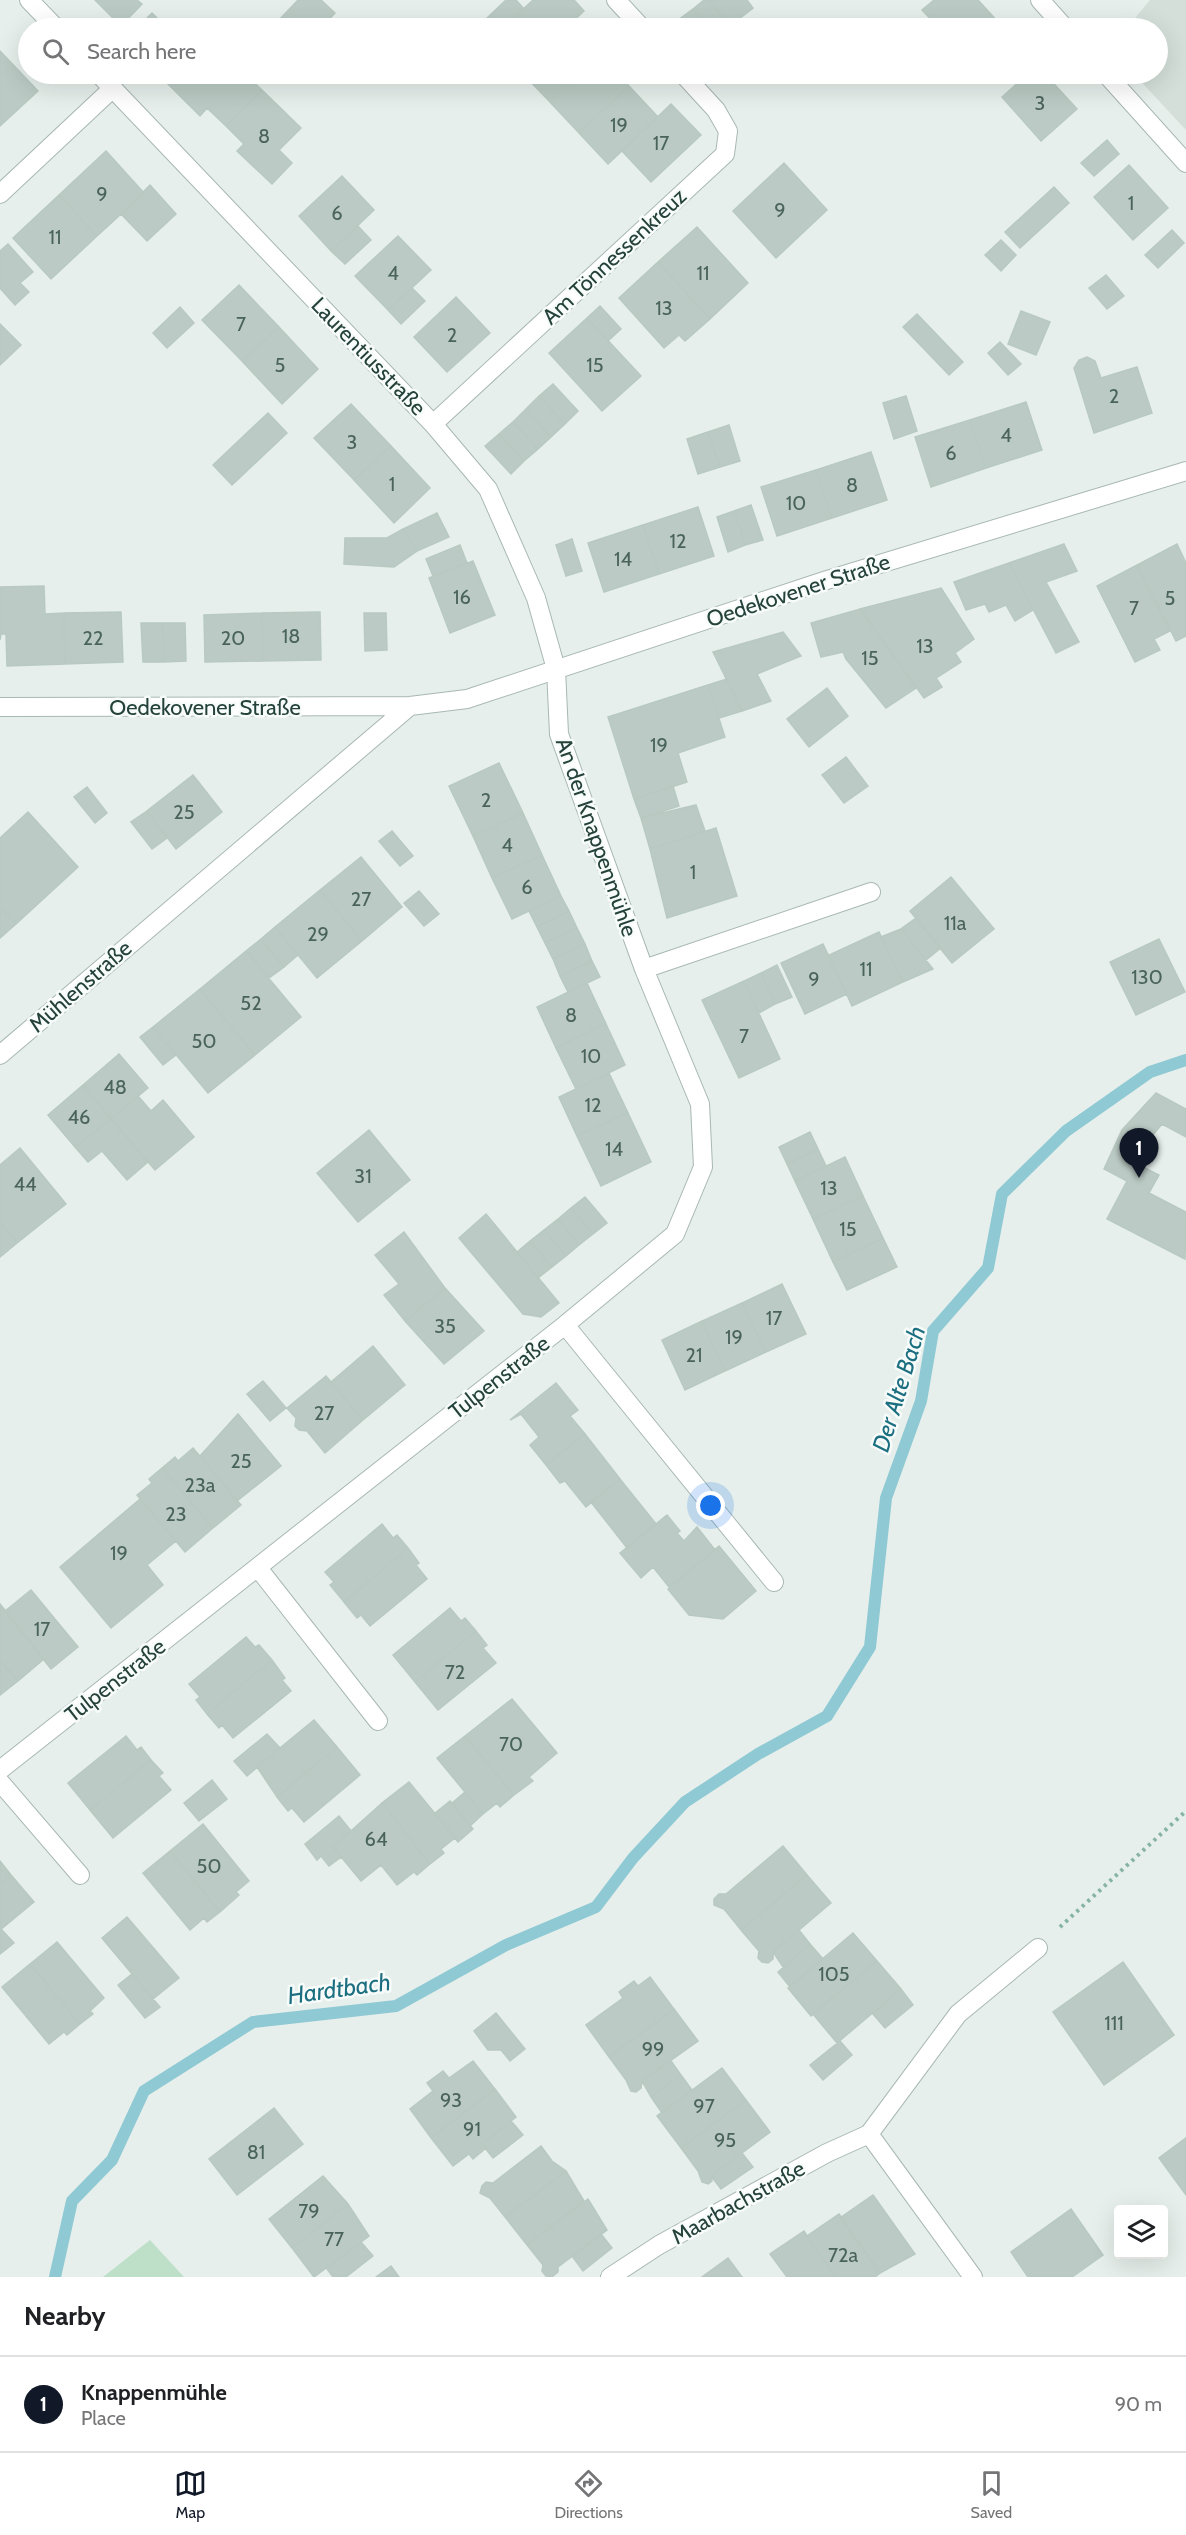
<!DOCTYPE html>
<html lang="en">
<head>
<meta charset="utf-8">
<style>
  :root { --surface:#fff; --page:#f2f2f2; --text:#202124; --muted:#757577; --line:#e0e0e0; --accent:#111827 }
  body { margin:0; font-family:Cabin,sans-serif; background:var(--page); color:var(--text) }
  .controls { position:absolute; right:18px; bottom:18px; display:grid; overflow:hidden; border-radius:6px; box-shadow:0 6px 24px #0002 }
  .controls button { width:54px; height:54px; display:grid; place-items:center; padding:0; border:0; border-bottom:2px solid var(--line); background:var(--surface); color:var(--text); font:30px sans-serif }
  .you { position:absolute; left:711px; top:1506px; width:21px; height:21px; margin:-15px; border:4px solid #fff; border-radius:50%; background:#1a73e8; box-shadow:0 0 0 9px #1a73e833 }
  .badge { display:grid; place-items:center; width:39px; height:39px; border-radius:50%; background:var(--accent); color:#fff; font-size:20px; font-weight:700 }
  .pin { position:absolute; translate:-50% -50px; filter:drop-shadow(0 2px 3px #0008) }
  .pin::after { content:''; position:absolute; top:32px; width:21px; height:18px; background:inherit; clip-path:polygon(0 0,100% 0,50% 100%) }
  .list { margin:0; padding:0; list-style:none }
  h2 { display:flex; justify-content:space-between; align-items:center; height:78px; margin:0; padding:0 24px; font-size:26px }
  h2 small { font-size:20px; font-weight:400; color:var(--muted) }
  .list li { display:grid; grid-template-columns:39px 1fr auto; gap:18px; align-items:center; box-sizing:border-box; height:96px; padding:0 24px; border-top:2px solid var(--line) }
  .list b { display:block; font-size:22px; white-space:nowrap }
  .list p { margin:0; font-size:20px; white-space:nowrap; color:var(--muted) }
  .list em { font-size:20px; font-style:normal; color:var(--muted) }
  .icon { flex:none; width:33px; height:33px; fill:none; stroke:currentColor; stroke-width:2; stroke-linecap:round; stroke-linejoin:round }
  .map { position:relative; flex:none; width:1186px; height:2277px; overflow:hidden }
  .search { position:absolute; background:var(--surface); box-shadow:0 6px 24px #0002; left:18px; right:18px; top:18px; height:66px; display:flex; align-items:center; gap:15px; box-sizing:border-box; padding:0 21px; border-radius:33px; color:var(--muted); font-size:22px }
  .sheet { height:174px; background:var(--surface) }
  nav { display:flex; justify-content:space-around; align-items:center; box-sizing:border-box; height:84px; border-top:2px solid var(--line); background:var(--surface); font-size:16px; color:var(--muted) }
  nav a { display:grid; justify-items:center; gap:3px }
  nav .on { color:var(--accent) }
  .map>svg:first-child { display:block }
</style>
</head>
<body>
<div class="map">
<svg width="1186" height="2277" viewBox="0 0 1186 2277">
  <rect width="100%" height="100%" fill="#e6efeb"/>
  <!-- built -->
  <path fill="#d4dfda" d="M1150,0H1186V130L1134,74H1158V28H1127Z"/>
  <!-- green -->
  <path fill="#bfe0c8" d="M150,2240L184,2277H103Z"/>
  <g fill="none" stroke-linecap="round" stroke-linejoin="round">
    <!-- stream -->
    <path stroke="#8ec9d4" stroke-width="12" d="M55,2277L72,2201L112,2160L144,2091L253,2022L396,2006L506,1945L596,1907L633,1858L685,1802L758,1754L827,1716L870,1647L886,1498L921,1401L933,1331L988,1268L1002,1194L1066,1131L1150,1072L1186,1060"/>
  </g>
  <!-- building -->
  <path fill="#bbcac4" stroke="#b8c9c2" stroke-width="1.5" d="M95,0H137L142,4L121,26Z
    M298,0H321L335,13L321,28H287L279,20Z
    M506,0H516L524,9L503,28H494L485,20Z
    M533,0H574L584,11L566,28H507L505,26Z
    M704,0H709L730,26L727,28H709L693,9Z
    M709,0H747L753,8L730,26Z
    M934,0H978L998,22L990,28H939L922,10Z
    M693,9L709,28H685L678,20Z
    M152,13L167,28H137Z
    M678,20L685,28H667Z
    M0,51L38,91L0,126Z
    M174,74H245L262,90L226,126L207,108L200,116L166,82Z
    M523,74H580L550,102Z
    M580,74H618L629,86L579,133L550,102Z
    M1028,74H1045L1077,109L1041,141L1002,97Z
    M629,86L658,117L608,164L579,133Z
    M262,90L301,128L279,150L292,163L272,184L237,151L244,144L226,126Z
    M671,104L701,135L651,182L622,151Z
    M1107,140L1119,154L1094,176L1081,163Z
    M106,151L144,193L97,236L59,195Z
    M784,163L827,210L776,258L733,211Z
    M1129,165L1168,208L1133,240L1094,197Z
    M342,176L374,210L331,251L299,216Z
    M150,185L176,214L147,241L121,214Z
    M1054,187L1069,203L1020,248L1005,232Z
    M59,195L97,236L51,279L13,238Z
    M358,226L371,240L345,264L331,251Z
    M697,227L748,283L710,319L658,262Z
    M1172,230L1184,243L1158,268L1145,255Z
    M398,236L431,270L388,310L355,276Z
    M1001,240L1016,255L1001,271L985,255Z
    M8,244L33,272L20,283L29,292L15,305L0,288V251Z
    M658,262L710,319L685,341L679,335L664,348L619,298Z
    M1106,275L1124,296L1107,309L1089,288Z
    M239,285L279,327L242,361L202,320Z
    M412,288L425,301L401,324L388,310Z
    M456,297L490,333L447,372L414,337Z
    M600,306L621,329L608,341L587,318Z
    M180,307L194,323L167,348L153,333Z
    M1021,311L1050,322L1036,355L1008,344Z
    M917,314L963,362L949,375L903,327Z
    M587,318L641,376L602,411L549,353Z
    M0,324L21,345L0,365Z
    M279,327L318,369L282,404L242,361Z
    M1000,342L1021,364L1008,375L988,353Z
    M1087,357L1095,361L1101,378L1137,367L1152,413L1094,433L1074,368L1079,360Z
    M553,384L578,411L565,424L539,396Z
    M539,396L565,424L551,437L526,409Z
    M906,396L917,431L894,439L883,403Z
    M1026,402L1042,450L986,468L970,420Z
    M351,404L391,446L354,480L314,438Z
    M526,409L551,437L538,449L513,422Z
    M268,413L287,433L232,485L213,465Z
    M970,420L986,468L931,487L915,437Z
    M513,422L538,449L524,461L499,434Z
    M729,425L740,461L720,467L708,432Z
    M708,432L720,467L698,474L687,439Z
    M499,434L524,461L511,474L485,446Z
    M391,446L430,488L394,523L354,480Z
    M871,452L887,500L832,518L816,470Z
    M816,470L832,518L777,536L761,487Z
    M751,505L763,540L745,545L734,511Z
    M698,507L714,556L659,574L643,525Z
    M734,511L745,545L728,552L717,517Z
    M437,513L449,537L417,551L403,529Z
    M643,525L659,574L604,592L588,543Z
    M403,529L417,551L394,567L344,564L345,538H387Z
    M572,539L582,571L566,576L556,545Z
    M1064,544L1077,571L1046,582L1079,642L1056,653L1009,563Z
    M1177,544L1186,563V636L1176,641L1137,565Z
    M460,545L467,563L433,576L426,559Z
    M473,561L495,615L450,633L429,578Z
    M1009,563L1033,610L1015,621L1006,605L989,612L985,604L966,610L954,582Z
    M1137,565L1170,631L1154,639L1160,650L1135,662L1097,586Z
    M44,586L45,614L64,613L65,664L7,666L6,634H1L0,640V587Z
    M941,588L974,639L955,653L961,662L936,678L942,687L924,698L860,609Z
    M860,609L916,688L886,708L846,659L843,652L821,657L811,623Z
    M121,612L123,662L65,664L64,613Z
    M320,612L321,660L263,661L262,613Z
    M262,613L263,661L205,662L204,615Z
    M364,613H386L387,650L365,651Z
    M141,623H163L164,662H143Z
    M163,623H185L186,661L164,662Z
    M783,632L801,656L757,674L771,701L742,711L713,652Z
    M727,679L742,711L719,718L708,685Z
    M708,685L725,737L678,753L687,782L634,799L608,717Z
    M827,688L848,716L809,747L787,719Z
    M846,757L868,786L844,803L822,775Z
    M499,763L523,813L473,836L449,786Z
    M193,775L222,812L176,849L147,811Z
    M673,786L679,806L641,818L634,799Z
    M87,787L107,813L95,823L74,797Z
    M696,805L705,831L650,849L641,818Z
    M147,811L167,838L152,849L131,822Z
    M28,812L78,867L16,924L0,907V838Z
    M523,813L542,855L492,878L473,836Z
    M716,828L737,896L667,918L650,849Z
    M392,831L413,856L400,866L379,841Z
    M542,855L561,896L512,919L492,878Z
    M361,857L402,907L362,941L320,890Z
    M951,877L994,929L952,963L910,911Z
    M320,890L362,941L317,978L275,927Z
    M419,891L439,914L424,926L404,903Z
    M561,896L569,911L537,927L529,911Z
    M0,907L16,924L0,938Z
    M569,911L577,928L545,943L537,927Z
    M916,918L941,948L926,960L901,929Z
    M275,927L298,955L284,967L261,939Z
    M577,928L585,944L553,959L545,943Z
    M901,929L933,969L903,982L881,937Z
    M879,932L903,982L852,1006L829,955Z
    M261,939L284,967L269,978L246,951Z
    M1159,939L1185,992L1136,1015L1110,962Z
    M585,944L592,961L560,976L553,959Z
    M823,944L847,994L805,1014L781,963Z
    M246,951L301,1017L255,1055L200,989Z
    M592,961L600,977L568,992L560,976Z
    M777,965L792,997L775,1004L761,973Z
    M761,973L775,1004L759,1013L744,981Z
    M744,981L780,1059L739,1078L702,1000Z
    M587,983L606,1024L556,1048L537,1007Z
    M200,989L255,1055L208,1093L153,1027Z
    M606,1024L625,1065L576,1089L556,1048Z
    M153,1027L176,1055L163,1065L140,1037Z
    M119,1054L148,1088L111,1119L83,1085Z
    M609,1073L628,1113L577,1136L559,1097Z
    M83,1085L111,1119L75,1147L48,1115Z
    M1156,1093L1186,1109V1137L1162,1124L1147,1142L1137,1164L1159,1175L1149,1193L1186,1212L1185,1259L1107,1219L1127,1181L1104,1169L1122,1130Z
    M138,1096L151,1111L163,1100L194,1137L155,1170L111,1119Z
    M628,1113L651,1162L601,1186L577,1136Z
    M111,1119L148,1162L127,1180L102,1151L88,1162L75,1147Z
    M369,1130L410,1180L358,1222L317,1173Z
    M810,1132L818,1149L787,1164L779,1147Z
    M20,1148L66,1204L17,1243L0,1222V1165Z
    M818,1149L826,1166L795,1181L787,1164Z
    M845,1157L863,1196L813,1219L795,1181Z
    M863,1196L883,1238L833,1262L813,1219Z
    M585,1197L607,1223L593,1234L571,1208Z
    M571,1208L593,1234L579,1245L558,1219Z
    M486,1214L559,1303L541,1317L523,1314L459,1238Z
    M558,1219L579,1245L566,1256L544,1230Z
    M0,1222L17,1243L0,1257Z
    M544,1230L566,1256L552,1267L530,1241Z
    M404,1232L445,1288L405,1321L384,1295L399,1284L375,1255Z
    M883,1238L897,1267L847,1290L833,1262Z
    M530,1241L552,1267L538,1278L517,1252Z
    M782,1284L806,1334L766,1352L742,1303Z
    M445,1288L484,1331L444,1364L405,1321Z
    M742,1303L766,1352L725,1371L702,1321Z
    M702,1321L725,1371L685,1390L662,1340Z
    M373,1346L405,1385L363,1420L331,1382Z
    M326,1376L363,1420L325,1453L307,1431L299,1430L295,1426L296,1418L287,1408Z
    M263,1381L286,1408L270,1421L247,1394Z
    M556,1383L578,1410L570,1416L585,1434L546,1465L530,1445L539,1437L521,1414L510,1420Z
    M238,1414L281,1466L237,1501L200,1456Z
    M585,1434L620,1479L586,1507L565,1481L560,1483L546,1465Z
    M193,1448L241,1505L213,1528L162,1468L175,1457L178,1461Z
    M162,1468L213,1528L185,1552L137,1495L152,1483L149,1479Z
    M620,1479L656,1524L627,1548L591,1502Z
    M140,1499L176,1541L147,1565L163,1585L111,1628L60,1567Z
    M667,1515L680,1531L677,1533L684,1541L697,1527L715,1550L669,1587L653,1567L641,1578L620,1553Z
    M382,1524L393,1538L397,1535L408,1548L344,1602L330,1585L334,1582L325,1572Z
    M719,1546L756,1591L723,1619L689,1615L668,1589Z
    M408,1548L419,1563L416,1565L427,1579L370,1626L361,1615L357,1618L344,1602Z
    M31,1590L78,1647L51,1669L5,1611Z
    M0,1604L44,1659L18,1681L0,1660Z
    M450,1608L461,1621L465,1618L476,1631L415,1682L393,1655Z
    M476,1631L487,1645L483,1648L496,1663L438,1710L415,1682Z
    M246,1637L255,1647L259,1645L272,1660L207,1714L196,1700L200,1697L189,1684Z
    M0,1660L18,1681L0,1695Z
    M272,1660L285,1678L282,1680L291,1691L233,1738L222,1725L219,1728L207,1714Z
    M512,1699L557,1753L529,1777L533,1781L514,1795L465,1736Z
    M314,1720L337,1747L277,1797L257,1767Z
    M267,1734L280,1748L247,1776L234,1761Z
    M126,1736L137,1750L141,1747L151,1760L90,1810L68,1783Z
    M465,1736L514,1795L500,1807L497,1803L483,1814L437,1758Z
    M337,1747L360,1775L304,1822L292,1808L288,1811L277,1797Z
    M151,1760L163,1773L159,1776L171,1790L113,1838L90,1810Z
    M212,1780L227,1799L199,1821L184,1803Z
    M409,1782L455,1838L441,1849L444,1853L430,1864L382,1803Z
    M465,1792L483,1814L470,1826L452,1803Z
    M450,1801L473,1829L458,1842L435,1813Z
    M382,1803L430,1864L417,1875L414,1872L397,1885L381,1865L361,1881L333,1847Z
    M339,1816L351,1831L333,1847L341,1857L329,1866L321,1856L317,1860L305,1844Z
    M203,1824L249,1881L236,1892L239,1895L220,1912L170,1851Z
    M783,1846L807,1875L741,1930L724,1909L714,1905V1899L719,1894H726Z
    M170,1851L220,1912L207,1922L204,1918L190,1930L143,1873Z
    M0,1861L11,1875L0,1884Z
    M11,1875L34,1902L0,1930V1884Z
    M807,1875L831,1903L773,1952V1959L768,1963L762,1962L758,1958L759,1951L741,1930Z
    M127,1917L179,1978L153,1999L102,1938Z
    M1,1929L14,1943L0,1954V1930Z
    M799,1930L810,1944L783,1967L773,1952Z
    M853,1933L877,1961L811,2016L788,1988Z
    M57,1942L104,1998L90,2011L93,2014L80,2024L30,1964Z
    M810,1944L823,1959L790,1987L778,1972Z
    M877,1961L901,1989L837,2043L813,2014Z
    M1123,1962L1174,2035L1104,2085L1053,2012Z
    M30,1964L80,2024L67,2035L64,2032L49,2044L2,1987Z
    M132,1974L160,2007L145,2018L118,1985Z
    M650,1977L674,2009L609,2057L586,2025L623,1998L619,1992L634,1981L638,1986Z
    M901,1989L913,2005L885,2028L873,2014Z
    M674,2009L698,2041L642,2081L641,2088L636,2092L631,2091L626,2080L609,2057Z
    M496,2013L525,2049L510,2061L501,2050H488L474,2031Z
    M840,2041L852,2055L823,2080L810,2065Z
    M473,2061L495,2089L431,2138L410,2109L433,2091L427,2083L443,2071L449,2078Z
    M671,2061L681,2075L651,2097L642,2081Z
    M722,2068L746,2100L681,2148L657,2116Z
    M681,2075L692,2090L662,2113L651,2097Z
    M495,2089L516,2117L482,2144L486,2148L473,2159L469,2154L453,2166L431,2138Z
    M746,2100L770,2132L711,2176L712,2181L708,2184L702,2182L698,2171L681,2148Z
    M274,2108L303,2144L237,2195L209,2159Z
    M511,2121L523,2135L493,2158L482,2144Z
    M1186,2138V2195L1159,2158Z
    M541,2146L552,2161L566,2171L505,2217L490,2198L480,2193L482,2186L486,2182L493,2183Z
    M742,2153L753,2167L721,2189L711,2176Z
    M566,2171L584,2201L527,2245L505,2217Z
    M323,2176L348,2204L292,2248L269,2219Z
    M873,2195L915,2254L880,2273L840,2218Z
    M588,2199L607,2230L558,2267V2272L552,2277L546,2276L542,2271L543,2265L527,2245Z
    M348,2204L369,2236L314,2277L292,2248Z
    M1071,2209L1103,2255L1072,2277H1028L1011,2252Z
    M839,2214L880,2273L875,2277H835L807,2236Z
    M804,2231L807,2236L835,2277H787L770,2254Z
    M601,2234L612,2248L583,2271L572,2256Z
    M361,2242L373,2256L346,2277H333L327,2269Z
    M728,2258L742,2277H702Z
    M391,2266L399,2277H376Z"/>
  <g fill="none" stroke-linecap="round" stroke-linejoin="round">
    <!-- minor casing -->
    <g stroke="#a8b8b2" stroke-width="20">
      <path id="minor" d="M29,0L56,28
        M616,0L642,28
        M1040,0L1065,28
        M1106,74L1186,163
        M0,194L113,88
        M433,424L725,154L728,131L716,110L683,74
        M0,707L410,706L467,699L827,580L1186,471
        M644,969L871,892
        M0,1055L410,706
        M565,1325L774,1582
        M258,1568L378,1721
        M0,1770L565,1325L675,1234L703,1167L700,1104L644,969L559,734L556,669L536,598L488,489L433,424L99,74
        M0,1782L80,1875
        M869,2134L973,2277
        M610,2277L659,2245L827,2153L869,2134L958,2014L1038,1948"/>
    </g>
    <!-- path -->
    <path stroke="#86b3a5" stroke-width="4" stroke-dasharray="3 4.5" stroke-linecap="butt" d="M1060,1927L1186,1811"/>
    <!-- minor -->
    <use href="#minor" stroke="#fff" stroke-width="18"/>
  </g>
  <g text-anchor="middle" stroke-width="5" stroke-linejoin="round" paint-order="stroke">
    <!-- number labels -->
    <g font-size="20" fill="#4a645c">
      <text x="1040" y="110">3</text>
      <text x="619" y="132">19</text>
      <text x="264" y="143">8</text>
      <text x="661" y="150">17</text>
      <text x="102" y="201">9</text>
      <text x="1131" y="210">1</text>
      <text x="780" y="217">9</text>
      <text x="337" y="220">6</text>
      <text x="55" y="244">11</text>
      <text x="393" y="280">4</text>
      <text x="703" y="280">11</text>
      <text x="664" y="315">13</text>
      <text x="241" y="331">7</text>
      <text x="452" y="342">2</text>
      <text x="280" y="372">5</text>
      <text x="595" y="372">15</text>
      <text x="1114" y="403">2</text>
      <text x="1006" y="442">4</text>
      <text x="352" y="449">3</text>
      <text x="951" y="460">6</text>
      <text x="392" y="491">1</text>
      <text x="852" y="492">8</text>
      <text x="796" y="510">10</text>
      <text x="678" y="548">12</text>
      <text x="623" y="566">14</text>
      <text x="462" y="604">16</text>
      <text x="1170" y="605">5</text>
      <text x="1134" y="615">7</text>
      <text x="291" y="643">18</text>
      <text x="93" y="645">22</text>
      <text x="233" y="645">20</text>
      <text x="925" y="653">13</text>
      <text x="870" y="665">15</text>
      <text x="659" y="752">19</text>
      <text x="486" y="807">2</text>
      <text x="184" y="819">25</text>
      <text x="507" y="852">4</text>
      <text x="693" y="879">1</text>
      <text x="527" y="894">6</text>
      <text x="361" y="906">27</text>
      <text x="955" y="930">11a</text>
      <text x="318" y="941">29</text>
      <text x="866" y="976">11</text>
      <text x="1147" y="984">130</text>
      <text x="814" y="986">9</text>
      <text x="251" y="1010">52</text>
      <text x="571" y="1022">8</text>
      <text x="744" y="1043">7</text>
      <text x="204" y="1048">50</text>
      <text x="591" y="1063">10</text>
      <text x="115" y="1094">48</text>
      <text x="593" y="1112">12</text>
      <text x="79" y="1124">46</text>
      <text x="614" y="1156">14</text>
      <text x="363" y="1183">31</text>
      <text x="25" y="1191">44</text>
      <text x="829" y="1195">13</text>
      <text x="848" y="1236">15</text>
      <text x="774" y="1325">17</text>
      <text x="445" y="1333">35</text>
      <text x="734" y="1344">19</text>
      <text x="694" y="1362">21</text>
      <text x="324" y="1420">27</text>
      <text x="241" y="1468">25</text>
      <text x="200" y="1492">23a</text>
      <text x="176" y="1521">23</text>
      <text x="119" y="1560">19</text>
      <text x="42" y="1636">17</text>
      <text x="455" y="1679">72</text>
      <text x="511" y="1751">70</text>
      <text x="376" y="1846">64</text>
      <text x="209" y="1873">50</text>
      <text x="834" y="1981">105</text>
      <text x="1114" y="2030">111</text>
      <text x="653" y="2056">99</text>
      <text x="451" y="2107">93</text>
      <text x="704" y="2113">97</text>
      <text x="472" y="2136">91</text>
      <text x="725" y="2147">95</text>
      <text x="256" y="2159">81</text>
      <text x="309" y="2218">79</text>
      <text x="334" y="2246">77</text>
      <text x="843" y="2262">72a</text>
    </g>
    <!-- street labels -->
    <g font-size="22" fill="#24423a" stroke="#f7fbf9">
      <text transform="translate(614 256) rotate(-43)" y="8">Am Tönnessenkreuz</text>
      <text transform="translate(369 356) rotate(46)" y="8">Laurentiusstraße</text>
      <text transform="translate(798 590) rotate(-18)" y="8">Oedekovener Straße</text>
      <text x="205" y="715">Oedekovener Straße</text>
      <text transform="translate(597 837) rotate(71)" y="8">An der Knappenmühle</text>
      <text transform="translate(80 986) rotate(-41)" y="8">Mühlenstraße</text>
      <text transform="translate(499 1377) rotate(-38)" y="8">Tulpenstraße</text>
      <text transform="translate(115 1680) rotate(-38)" y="8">Tulpenstraße</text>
      <text transform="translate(738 2202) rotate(-29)" y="8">Maarbachstraße</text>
    </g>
    <!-- water labels -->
    <g font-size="24" font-style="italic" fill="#1c6f80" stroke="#f7fbf9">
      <text transform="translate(899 1389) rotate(-73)" y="8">Der Alte Bach</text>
      <text transform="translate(339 1989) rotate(-8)" y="8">Hardtbach</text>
    </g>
  </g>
</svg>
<div class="controls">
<button><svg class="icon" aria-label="layers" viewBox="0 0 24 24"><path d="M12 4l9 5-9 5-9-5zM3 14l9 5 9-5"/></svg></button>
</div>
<div class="you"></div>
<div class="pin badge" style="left:1139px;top:1178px">1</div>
<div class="search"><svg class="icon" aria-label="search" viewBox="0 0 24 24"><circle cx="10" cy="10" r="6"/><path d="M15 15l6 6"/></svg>Search here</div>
</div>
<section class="sheet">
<h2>Nearby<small></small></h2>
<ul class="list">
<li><span class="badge">1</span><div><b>Knappenmühle</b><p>Place</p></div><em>90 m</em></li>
</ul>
</section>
<nav>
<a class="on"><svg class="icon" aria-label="map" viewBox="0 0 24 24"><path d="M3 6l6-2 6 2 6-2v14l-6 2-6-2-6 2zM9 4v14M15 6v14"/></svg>Map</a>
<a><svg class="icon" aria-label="directions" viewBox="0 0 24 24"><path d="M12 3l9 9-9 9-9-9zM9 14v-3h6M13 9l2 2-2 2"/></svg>Directions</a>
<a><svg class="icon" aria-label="saved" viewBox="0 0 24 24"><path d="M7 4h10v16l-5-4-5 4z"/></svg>Saved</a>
</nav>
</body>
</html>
